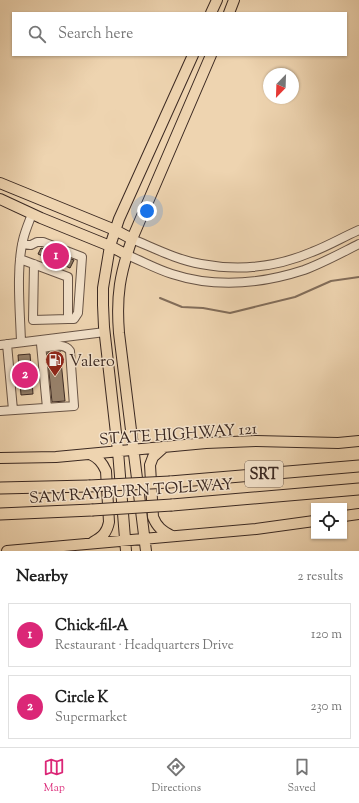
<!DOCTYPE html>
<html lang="en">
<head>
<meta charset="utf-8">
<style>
  :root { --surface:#fff; --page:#f6f6f6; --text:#222; --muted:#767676; --line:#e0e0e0; --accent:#db2777 }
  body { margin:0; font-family:"Sorts Mill Goudy",serif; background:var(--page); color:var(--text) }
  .controls { position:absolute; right:12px; bottom:12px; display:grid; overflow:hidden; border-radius:0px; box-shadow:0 1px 3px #0004 }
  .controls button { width:36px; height:36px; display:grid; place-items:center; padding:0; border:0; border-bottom:1px solid var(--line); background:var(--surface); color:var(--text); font:20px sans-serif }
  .compass { position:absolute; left:263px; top:68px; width:36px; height:36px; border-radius:50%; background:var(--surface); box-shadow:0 1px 3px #0004; rotate:203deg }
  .you { position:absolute; left:147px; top:211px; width:14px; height:14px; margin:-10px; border:3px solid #fff; border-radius:50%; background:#1a73e8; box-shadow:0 0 0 6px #1a73e833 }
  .badge { display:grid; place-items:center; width:26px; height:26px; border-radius:50%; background:var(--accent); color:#fff; font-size:13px; font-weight:700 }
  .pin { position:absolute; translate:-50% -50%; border:2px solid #fff; box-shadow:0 1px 4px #0006 }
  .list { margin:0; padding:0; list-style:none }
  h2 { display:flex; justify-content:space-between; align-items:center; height:52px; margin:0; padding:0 16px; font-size:17px }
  h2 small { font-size:13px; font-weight:400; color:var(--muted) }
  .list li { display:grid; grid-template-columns:26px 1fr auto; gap:12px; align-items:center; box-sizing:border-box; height:64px; margin:0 8px 8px; padding:0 8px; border:1px solid var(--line); border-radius:0px }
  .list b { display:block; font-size:15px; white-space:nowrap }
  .list p { margin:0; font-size:13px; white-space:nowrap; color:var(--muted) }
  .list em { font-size:13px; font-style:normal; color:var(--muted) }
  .icon { flex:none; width:22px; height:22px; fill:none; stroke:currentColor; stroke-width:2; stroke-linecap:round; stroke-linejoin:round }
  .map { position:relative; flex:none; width:359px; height:551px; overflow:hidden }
  .search { position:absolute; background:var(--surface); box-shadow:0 1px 3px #0004; left:12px; right:12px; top:12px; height:44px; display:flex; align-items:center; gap:10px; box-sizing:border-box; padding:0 14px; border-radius:0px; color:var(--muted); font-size:15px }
  .sheet { height:196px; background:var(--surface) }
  nav { display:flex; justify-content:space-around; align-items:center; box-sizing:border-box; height:56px; border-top:1px solid var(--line); background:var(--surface); font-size:11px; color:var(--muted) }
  nav a { display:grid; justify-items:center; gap:2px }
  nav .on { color:var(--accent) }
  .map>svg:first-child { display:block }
</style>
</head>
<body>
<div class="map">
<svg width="359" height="551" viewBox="0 0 359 551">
  <rect width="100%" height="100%" fill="#eed4b0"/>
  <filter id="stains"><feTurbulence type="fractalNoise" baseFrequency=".005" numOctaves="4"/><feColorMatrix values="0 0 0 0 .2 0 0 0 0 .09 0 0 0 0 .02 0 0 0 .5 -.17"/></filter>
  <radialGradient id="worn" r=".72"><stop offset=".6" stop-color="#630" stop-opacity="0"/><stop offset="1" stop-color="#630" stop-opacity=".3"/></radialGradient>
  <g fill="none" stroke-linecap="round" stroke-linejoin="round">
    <!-- stream -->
    <path stroke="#826d5a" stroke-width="2" d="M160,298L182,307L203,308L230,313L295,297L331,281L359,277"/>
  </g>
  <!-- building -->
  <path fill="#98826c" stroke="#3b2922" d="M41,248L74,260L70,268L38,254Z
    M60,351L65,401L52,402L47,353Z
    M30,354L33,394L21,395L18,355Z"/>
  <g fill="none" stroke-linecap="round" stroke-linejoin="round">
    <!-- minor casing -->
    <g stroke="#685446" stroke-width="10">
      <path id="minor" d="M132,239C154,248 177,260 201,264C238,271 277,267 312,252C328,246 343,237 359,230
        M22,244L31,245L37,242H43L82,257L78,313L74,319H68
        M127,255C142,261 156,269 172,274C215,288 261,284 304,270C323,263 341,253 359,244
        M20,259L68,277V319L33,320L34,264
        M21,342C20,311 16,269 23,240C25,231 29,222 32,214
        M7,344L13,410
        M41,344L47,408
        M0,345L105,332
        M0,411L74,406L70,351C64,342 51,347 42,348"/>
    </g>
    <!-- major casing -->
    <g stroke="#3b2922" stroke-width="12">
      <path id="major" d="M211,13L217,0
        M229,13L234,0
        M0,183L115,230L132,239
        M0,199L41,218L110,246L127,255
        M164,447L153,457L150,465L153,517C157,527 162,531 172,536
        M90,454C98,458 102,462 106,471L109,522C107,533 102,537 93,542
        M0,458L56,457L206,443L256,441L338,443L359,441
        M344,516L359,514
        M7,551L256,529L314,521
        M126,551L118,451L104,327L103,305V288L110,246L119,219L193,55
        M146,551L119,333C116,295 120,274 132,239L211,55"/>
    </g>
    <!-- highway casing -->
    <g stroke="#3b2922" stroke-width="13">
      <path id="highway" d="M170,482L359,466
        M0,488L89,486
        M172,505L359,489
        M0,514L92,510"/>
    </g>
    <!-- minor -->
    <use href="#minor" stroke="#f4e3cc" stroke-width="8"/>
    <!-- major -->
    <use href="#major" stroke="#eed4b0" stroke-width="10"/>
    <!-- highway -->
    <use href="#highway" stroke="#eed4b0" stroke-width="11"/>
    <!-- highway-bridge casing -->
    <g stroke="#3b2922" stroke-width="13" stroke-linecap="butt">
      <path id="highway-bridge" d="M89,486L170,482
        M92,510L172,505"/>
    </g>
    <!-- highway-bridge -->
    <use href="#highway-bridge" stroke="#eed4b0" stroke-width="11"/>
  </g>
  <!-- icons -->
  <defs>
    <g id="fuel-pin" transform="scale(1)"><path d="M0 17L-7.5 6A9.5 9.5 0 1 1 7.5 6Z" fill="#8f2418" stroke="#f4e3cc"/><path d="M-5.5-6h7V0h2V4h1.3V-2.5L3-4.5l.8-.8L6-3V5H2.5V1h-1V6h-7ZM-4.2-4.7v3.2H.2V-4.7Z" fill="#fff"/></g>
  </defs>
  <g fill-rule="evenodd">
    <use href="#fuel-pin" x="55" y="360"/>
  </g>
  <g text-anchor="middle" stroke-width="3" stroke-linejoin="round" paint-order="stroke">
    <!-- shield labels -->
    <rect fill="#f4e3cc" stroke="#726155" stroke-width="1" x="245" y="461" width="38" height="26" rx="3"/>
    <g font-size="15" font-weight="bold" fill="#3b2922">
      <text x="264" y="479">SRT</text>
    </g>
    <!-- poi labels -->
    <g font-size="16" fill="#3b2922" stroke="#f4e3cc" text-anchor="start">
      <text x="69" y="366">Valero</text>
    </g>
    <!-- street labels -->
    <g font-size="16" fill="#3b2922" stroke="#f4e3cc">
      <text transform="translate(178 433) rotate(-4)" y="6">STATE HIGHWAY 121</text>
      <text transform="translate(131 490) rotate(-4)" y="6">SAM RAYBURN TOLLWAY</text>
    </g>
  </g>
  <rect width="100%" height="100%" filter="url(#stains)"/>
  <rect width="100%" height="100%" fill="url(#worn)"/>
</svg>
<div class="controls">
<button><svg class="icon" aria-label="locate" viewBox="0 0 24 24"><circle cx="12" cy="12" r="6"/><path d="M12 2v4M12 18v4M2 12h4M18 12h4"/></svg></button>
</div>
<svg class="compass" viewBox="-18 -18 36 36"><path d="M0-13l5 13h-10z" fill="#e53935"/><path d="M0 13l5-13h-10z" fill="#767676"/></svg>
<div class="you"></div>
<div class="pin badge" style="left:56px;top:256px">1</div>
<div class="pin badge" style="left:25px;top:375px">2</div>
<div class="search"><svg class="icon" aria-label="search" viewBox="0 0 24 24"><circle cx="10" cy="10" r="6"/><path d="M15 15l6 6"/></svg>Search here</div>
</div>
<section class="sheet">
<h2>Nearby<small>2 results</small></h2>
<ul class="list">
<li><span class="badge">1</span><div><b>Chick-fil-A</b><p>Restaurant · Headquarters Drive</p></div><em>120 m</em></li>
<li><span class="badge">2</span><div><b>Circle K</b><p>Supermarket</p></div><em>230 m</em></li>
</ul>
</section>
<nav>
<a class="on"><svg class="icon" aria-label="map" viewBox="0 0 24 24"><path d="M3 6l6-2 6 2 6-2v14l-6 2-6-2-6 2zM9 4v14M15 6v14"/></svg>Map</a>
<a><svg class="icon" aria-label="directions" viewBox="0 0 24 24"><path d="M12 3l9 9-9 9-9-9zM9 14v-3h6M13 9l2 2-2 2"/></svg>Directions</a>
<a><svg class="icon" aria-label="saved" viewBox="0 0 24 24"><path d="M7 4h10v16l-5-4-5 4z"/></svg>Saved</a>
</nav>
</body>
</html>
